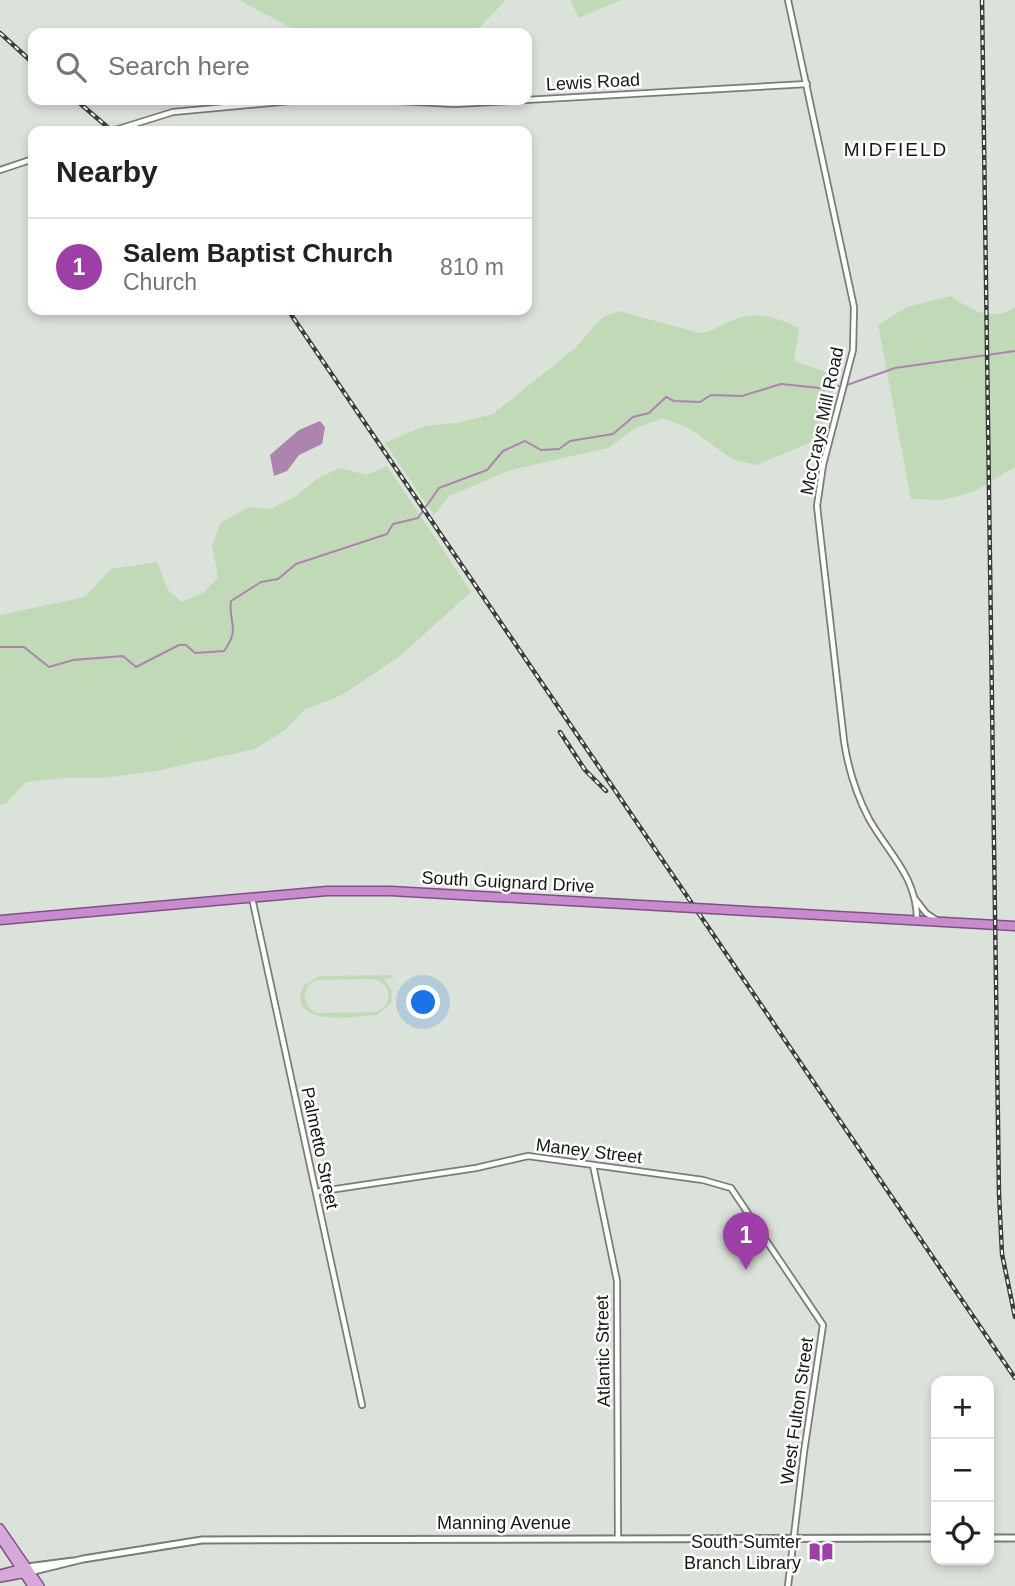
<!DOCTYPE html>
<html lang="en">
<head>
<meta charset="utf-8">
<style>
  :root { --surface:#fff; --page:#f2f2f2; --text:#222; --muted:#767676; --line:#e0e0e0; --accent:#9e3fa8 }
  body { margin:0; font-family:Arial,sans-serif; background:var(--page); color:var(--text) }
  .controls { position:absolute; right:21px; bottom:21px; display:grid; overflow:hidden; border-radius:14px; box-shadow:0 4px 10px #0003 }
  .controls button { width:63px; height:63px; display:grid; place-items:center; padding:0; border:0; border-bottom:2px solid var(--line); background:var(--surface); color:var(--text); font:35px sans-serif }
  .you { position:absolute; left:424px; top:1003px; width:24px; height:24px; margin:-18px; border:5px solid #fff; border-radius:50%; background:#1a73e8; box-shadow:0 0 0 10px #1a73e833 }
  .badge { display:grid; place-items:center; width:46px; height:46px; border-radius:50%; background:var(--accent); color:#fff; font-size:23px; font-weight:700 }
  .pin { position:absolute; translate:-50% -58px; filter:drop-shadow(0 2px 4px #0008) }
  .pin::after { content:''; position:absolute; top:37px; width:24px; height:21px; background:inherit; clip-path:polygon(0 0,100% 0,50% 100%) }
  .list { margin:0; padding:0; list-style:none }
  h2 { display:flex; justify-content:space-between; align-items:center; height:91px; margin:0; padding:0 28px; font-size:30px }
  h2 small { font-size:23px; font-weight:400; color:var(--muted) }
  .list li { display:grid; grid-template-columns:46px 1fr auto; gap:21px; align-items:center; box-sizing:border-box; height:98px; padding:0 28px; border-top:2px solid var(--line) }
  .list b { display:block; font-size:26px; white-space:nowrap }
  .list p { margin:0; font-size:23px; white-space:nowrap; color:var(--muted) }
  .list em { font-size:23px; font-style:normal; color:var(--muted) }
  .icon { flex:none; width:38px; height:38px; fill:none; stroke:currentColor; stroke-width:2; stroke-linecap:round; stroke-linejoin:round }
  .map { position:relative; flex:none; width:1015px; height:1586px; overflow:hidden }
  .search { position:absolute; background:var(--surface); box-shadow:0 4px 10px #0003; left:28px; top:28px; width:504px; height:77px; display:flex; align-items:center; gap:18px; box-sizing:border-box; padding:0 24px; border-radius:14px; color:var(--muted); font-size:26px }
  .panel { position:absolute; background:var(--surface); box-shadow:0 4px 10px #0003; left:28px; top:126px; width:504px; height:189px; border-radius:14px }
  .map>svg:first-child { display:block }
</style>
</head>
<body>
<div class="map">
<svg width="1015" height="1586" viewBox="0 0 1015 1586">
  <rect width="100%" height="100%" fill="#dbe2d9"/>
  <!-- green -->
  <path fill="#c0dab8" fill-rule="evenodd" d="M239,0H506L474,33H301Z
    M570,0H621L579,18Z
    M951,296C971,310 991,323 1015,307V467L973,492L942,500L911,499L878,325L907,307Z
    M619,311L699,333C713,332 718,326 730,321C755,310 775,317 799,328L794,361L838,376L818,439L757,465L734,460L690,429L663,418L636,428L608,448L511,470L449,496L434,515L385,443L424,426L457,423L493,414L574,349L603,317Z
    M387,466L471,592L400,656L342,695L304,710L285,730L255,749L156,771L104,778H64L26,782L6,803L0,805V615L85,597L111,569L157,562L168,590L182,602L204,592L218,578L212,545L221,523L249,507L271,509L296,496L318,478L340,468L367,475Z
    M393,975V978L384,979L392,991L391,1003L377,1015C354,1017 286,1027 303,986L319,976ZM316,980L375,979L386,986C391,997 388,1007 376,1012L317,1013L309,1008L304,997L308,985Z"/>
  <!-- water -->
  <path fill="#ac84af" d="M320,421L325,427L322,444L299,455L287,471L274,476L270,455L299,430Z"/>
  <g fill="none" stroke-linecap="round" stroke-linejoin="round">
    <!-- stream -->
    <path stroke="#ac84af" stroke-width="2" d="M0,647H24L49,667L73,660L123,656L136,667L179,645H186L195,653L224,651C241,628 228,623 231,601L261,582L278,579L296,564L387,534L393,524L418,518L439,488L487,470L503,451L525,441L541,450L559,449L570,441L613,434L633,417L649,413L666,397L674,401L700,402L711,395L742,396L781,384L820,388L847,385L895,368L1015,351"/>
    <!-- tertiary casing -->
    <g stroke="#787e76" stroke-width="8">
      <path id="tertiary" d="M788,0L854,307L853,350L823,465L817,506L844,741C848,768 856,794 869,819C889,854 917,877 917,920
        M379,100L455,104L807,84
        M112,131L173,112L301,100
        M0,170L33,159
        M252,898L362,1405
        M916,900L926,913L938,921
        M593,1165L617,1281L618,1539
        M316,1192L476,1168L528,1156L703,1180L731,1188L823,1325L804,1452L788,1586"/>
    </g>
    <!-- secondary casing -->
    <g stroke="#787e76" stroke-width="9">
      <path id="secondary" d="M989,1538H1015
        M27,1567L73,1561
        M30,1572L83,1559L202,1540L936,1538"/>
    </g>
    <!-- primary casing -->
    <g stroke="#805085" stroke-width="10">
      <path id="primary" d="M0,1528L40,1586
        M0,1538L32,1586
        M0,1574L23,1568
        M0,1578L27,1573"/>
    </g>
    <!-- trunk casing -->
    <g stroke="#805085" stroke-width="11">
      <path id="trunk" d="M712,909L1015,926
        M0,920L327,891H391L677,907"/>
    </g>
    <!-- tertiary -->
    <use href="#tertiary" stroke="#fff" stroke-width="4.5"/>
    <!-- secondary -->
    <use href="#secondary" stroke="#fff" stroke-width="5"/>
    <!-- primary -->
    <use href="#primary" stroke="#d6a8da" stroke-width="7"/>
    <!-- trunk -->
    <use href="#trunk" stroke="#c88bce" stroke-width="8"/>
    <!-- rail casing -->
    <g stroke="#3b3e3a" stroke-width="4.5">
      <path id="rail" d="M982,0L999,1194L1002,1254L1015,1317
        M0,33L33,63
        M76,100L112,131
        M288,310L1015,1378
        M560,732L585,770L606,791"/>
    </g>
    <!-- rail -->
    <use href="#rail" stroke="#fff" stroke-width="2" stroke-dasharray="5" stroke-linecap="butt"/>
    <!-- trunk-bridge casing -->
    <g stroke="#805085" stroke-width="11" stroke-linecap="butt">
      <path id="trunk-bridge" d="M677,907L712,909"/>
    </g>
    <!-- trunk-bridge -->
    <use href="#trunk-bridge" stroke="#c88bce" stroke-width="8"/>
  </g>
  <!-- icons -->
  <defs>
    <g id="library-bare" transform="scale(1.89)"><path d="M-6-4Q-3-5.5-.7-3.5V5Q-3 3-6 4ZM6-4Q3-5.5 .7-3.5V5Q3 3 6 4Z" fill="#9e3fa8" stroke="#fff" stroke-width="2.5" paint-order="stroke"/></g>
  </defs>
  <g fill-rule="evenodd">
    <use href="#library-bare" x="821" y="1552"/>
  </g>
  <g text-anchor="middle" stroke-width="5" stroke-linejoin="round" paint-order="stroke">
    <!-- street labels -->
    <g font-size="18" fill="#151815" stroke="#fff">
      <text transform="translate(593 82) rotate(-3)" y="6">Lewis Road</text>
      <text transform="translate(822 421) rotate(-78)" y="6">McCrays Mill Road</text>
      <text transform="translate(508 882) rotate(3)" y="6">South Guignard Drive</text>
      <text transform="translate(320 1148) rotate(78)" y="6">Palmetto Street</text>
      <text transform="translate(589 1151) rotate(7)" y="6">Maney Street</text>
      <text transform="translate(603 1351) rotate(-91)" y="6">Atlantic Street</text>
      <text transform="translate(797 1411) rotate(-82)" y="6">West Fulton Street</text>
      <text x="504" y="1529">Manning Avenue</text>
    </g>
    <!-- poi labels -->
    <g font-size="18" fill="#151815" stroke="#fff" text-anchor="end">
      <text x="801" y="1548">South Sumter<tspan x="801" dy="21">Branch Library</tspan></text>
    </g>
    <!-- neighbourhood labels -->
    <g font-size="19" letter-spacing="2" fill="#151815" stroke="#fff">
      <text x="896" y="156">MIDFIELD</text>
    </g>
  </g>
</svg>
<div class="controls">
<button>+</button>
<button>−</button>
<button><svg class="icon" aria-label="locate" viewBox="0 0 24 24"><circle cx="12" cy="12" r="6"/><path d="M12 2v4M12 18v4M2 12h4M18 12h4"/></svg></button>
</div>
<div class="you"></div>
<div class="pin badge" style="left:746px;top:1270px">1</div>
<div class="search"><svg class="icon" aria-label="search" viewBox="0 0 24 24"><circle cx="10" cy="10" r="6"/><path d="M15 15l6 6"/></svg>Search here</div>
<section class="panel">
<h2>Nearby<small></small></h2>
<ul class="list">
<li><span class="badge">1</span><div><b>Salem Baptist Church</b><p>Church</p></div><em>810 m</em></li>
</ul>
</section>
</div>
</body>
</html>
